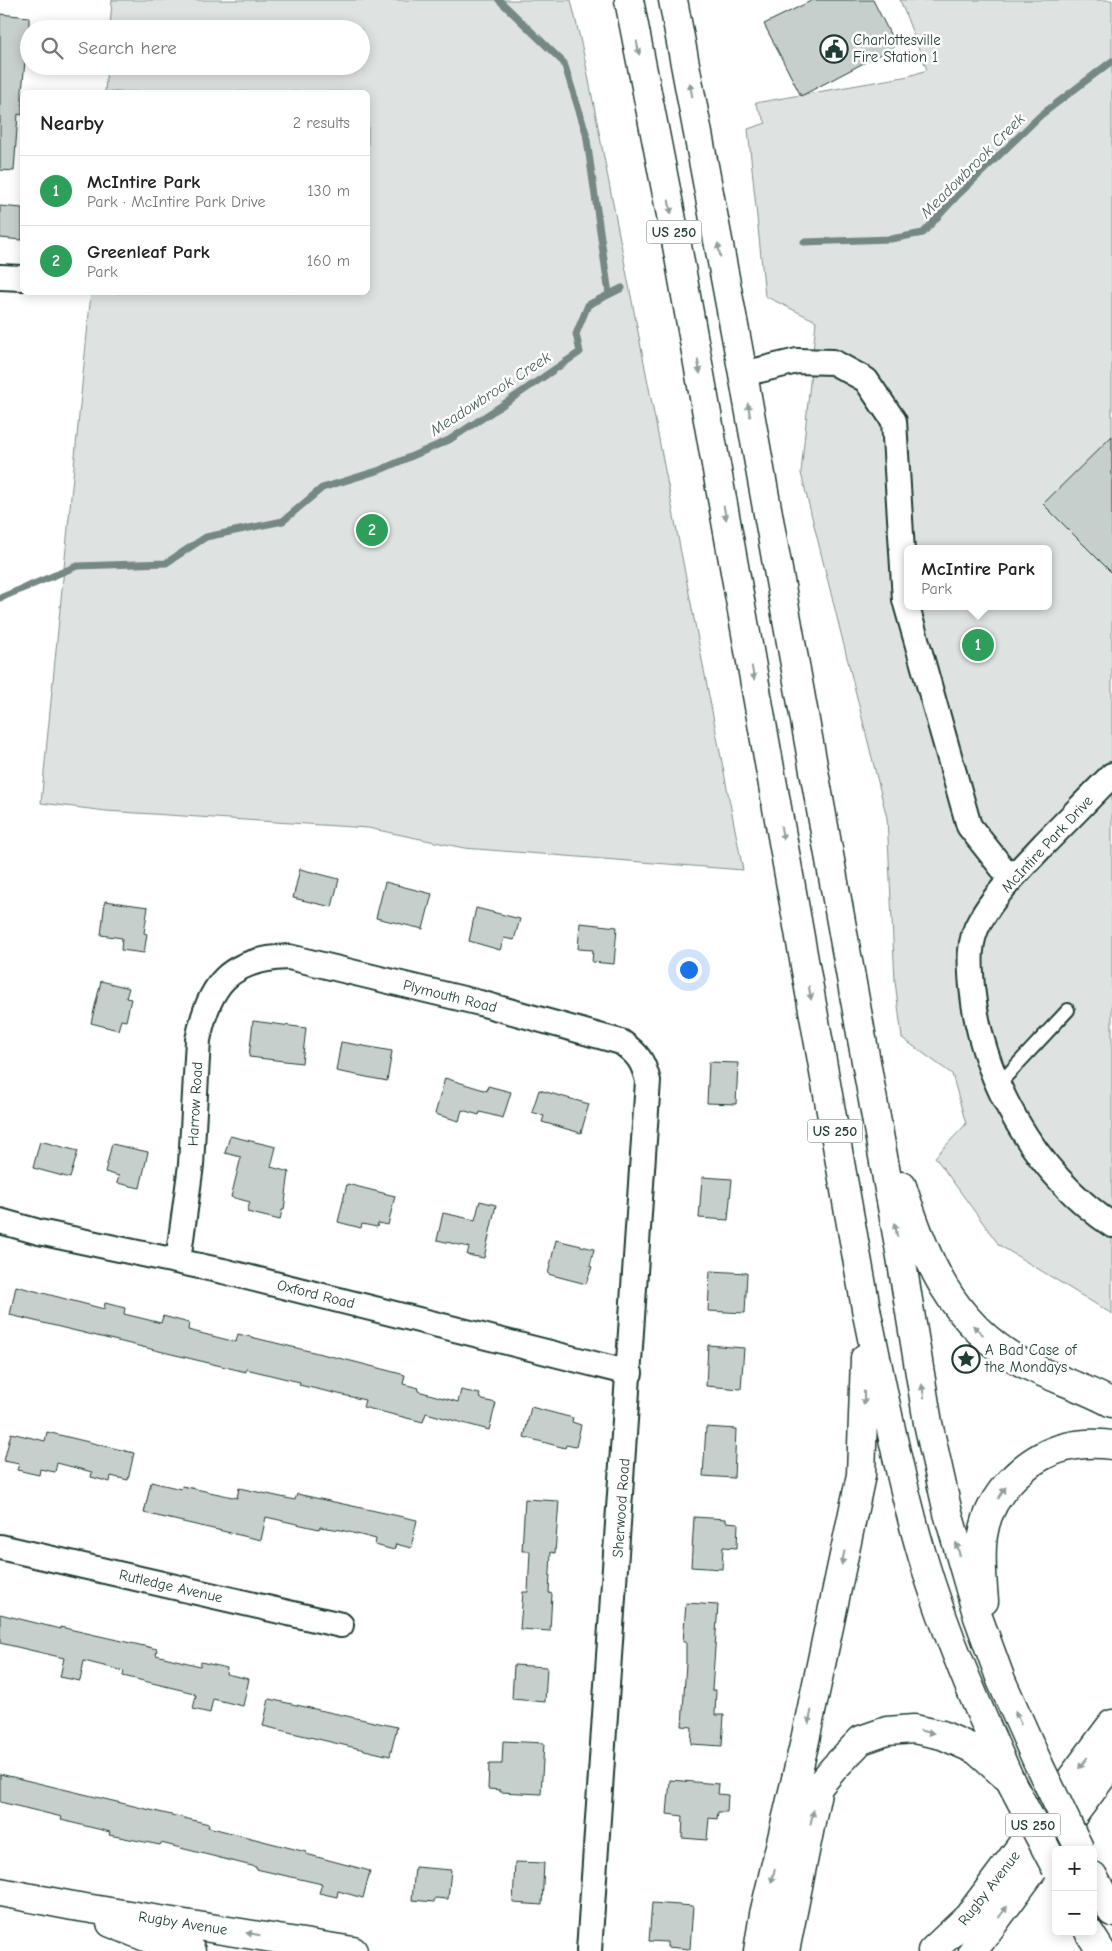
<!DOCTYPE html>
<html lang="en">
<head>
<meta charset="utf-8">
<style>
  :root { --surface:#fff; --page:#f6f6f6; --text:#222; --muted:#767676; --line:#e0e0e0; --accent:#7c3aed }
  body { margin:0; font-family:"Comic Neue",sans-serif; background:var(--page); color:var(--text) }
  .controls { position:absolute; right:15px; bottom:15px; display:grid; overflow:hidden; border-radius:8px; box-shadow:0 2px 12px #0003 }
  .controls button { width:45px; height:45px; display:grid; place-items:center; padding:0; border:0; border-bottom:1px solid var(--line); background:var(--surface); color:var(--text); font:25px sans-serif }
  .you { position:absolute; left:688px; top:969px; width:18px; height:18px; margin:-12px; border:4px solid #fff; border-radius:50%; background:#1a73e8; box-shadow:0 0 0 8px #1a73e833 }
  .badge { display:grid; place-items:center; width:32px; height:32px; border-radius:50%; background:var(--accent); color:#fff; font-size:16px; font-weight:700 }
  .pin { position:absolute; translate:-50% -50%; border:2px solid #fff; box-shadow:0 1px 5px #0006 }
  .popup { position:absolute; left:904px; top:545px; width:148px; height:65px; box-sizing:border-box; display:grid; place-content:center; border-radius:8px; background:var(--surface); filter:drop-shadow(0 1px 4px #0005); font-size:16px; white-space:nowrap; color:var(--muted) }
  .popup b { font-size:19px; color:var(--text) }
  .popup::after { content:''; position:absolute; left:50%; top:100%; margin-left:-10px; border:10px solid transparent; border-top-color:var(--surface) }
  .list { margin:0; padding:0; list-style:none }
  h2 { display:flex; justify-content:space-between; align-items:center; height:65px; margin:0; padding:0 20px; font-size:21px }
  h2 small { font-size:16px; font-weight:400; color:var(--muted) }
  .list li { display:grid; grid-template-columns:32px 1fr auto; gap:15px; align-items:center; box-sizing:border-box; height:70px; padding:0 20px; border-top:1px solid var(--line) }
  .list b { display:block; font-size:19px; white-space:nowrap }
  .list p { margin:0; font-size:16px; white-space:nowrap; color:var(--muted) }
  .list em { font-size:16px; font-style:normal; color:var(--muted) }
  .icon { flex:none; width:28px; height:28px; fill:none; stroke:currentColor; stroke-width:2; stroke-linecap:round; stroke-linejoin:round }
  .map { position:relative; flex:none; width:1112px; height:1951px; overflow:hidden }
  .search { position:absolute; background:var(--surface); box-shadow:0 2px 12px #0003; left:20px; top:20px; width:350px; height:55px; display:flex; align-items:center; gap:12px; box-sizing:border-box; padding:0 18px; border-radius:28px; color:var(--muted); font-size:19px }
  .panel { position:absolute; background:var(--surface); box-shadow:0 2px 12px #0003; left:20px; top:90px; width:350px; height:205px; border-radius:8px }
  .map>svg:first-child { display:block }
</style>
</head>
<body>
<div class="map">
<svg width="1112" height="1951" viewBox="0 0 1112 1951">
  <rect width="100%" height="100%" fill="#fff"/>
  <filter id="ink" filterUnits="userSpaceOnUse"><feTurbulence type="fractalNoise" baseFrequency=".02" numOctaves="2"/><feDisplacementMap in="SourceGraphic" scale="10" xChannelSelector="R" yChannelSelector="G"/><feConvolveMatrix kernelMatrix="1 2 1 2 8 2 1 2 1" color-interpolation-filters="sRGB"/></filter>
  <g filter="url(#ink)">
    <!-- green -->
    <path fill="#dee3e2" stroke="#7e908b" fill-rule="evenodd" d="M112,0H571L585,60L743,870L464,848L368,828L106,811L41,803L91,293L368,292V92H105L107,66H361V29H110Z
      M900,0H1112V1314L999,1245L935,1157L966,1124L952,1074L902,1038L895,981L887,818L801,473L816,321L765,296L748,129L766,123L755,103L909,76L927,70ZM908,549H1048V606H908Z"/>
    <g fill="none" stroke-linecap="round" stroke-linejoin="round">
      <!-- stream -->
      <path stroke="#758883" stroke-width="7" d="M499,0L564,63L586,133L609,294
        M804,242L891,239L923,233L958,195L1041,115L1112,61
        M0,598L77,566L166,563L206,537L283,521L322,488L380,470L449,440L498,408L580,352L576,334L588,305L622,288"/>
    </g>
    <!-- building -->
    <path fill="#c7cfcc" stroke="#1f3d34" d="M813,0H873L896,46L801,96L764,24Z
      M0,14L29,17V52H26L22,91V115L18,114L14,171L0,170Z
      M0,206L22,208V240L0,238Z
      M1112,436V573L1043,504Z
      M300,869L339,879L332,907L293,898Z
      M385,882L432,894L423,929L376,918Z
      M105,901L148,907L144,933L147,934L144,953L121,950L122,938L101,935Z
      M476,908L520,919L514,940L504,938L500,950L469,941Z
      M580,923L617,927L614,964L592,962L593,950L578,949Z
      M101,981L129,988L126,998L131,999L126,1021L121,1020L118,1030L91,1023Z
      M253,1021L306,1028L302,1063L249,1057Z
      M341,1042L392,1051L387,1081L336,1071Z
      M709,1062L738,1063L736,1104L707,1103Z
      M445,1078L487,1091L488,1086L511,1092L503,1118L480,1112L479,1115L462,1110L459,1121L435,1114Z
      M539,1090L589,1104L581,1133L542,1122L544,1116L532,1112Z
      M230,1136L276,1147L271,1167L289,1172L284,1210H282L280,1220L247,1212L250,1202L231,1197L241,1157L225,1153Z
      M40,1141L78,1151L70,1178L33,1168Z
      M112,1144L148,1152L140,1188L117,1183L119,1176L105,1172Z
      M702,1177L732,1179L728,1220L699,1218Z
      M347,1184L395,1196L388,1225L378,1223L377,1227L362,1224L361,1228L338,1222Z
      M480,1201L496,1205L484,1258L467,1255L469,1247L437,1240L443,1213L475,1220Z
      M556,1240L594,1249L590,1266L592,1267L586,1284L548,1274Z
      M710,1271L747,1273L745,1313L708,1311Z
      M16,1286L104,1309L105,1303L125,1308L124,1314L161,1323L163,1316L189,1323L188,1330L236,1342L238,1334L355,1362L405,1375L403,1384L419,1388L418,1391L458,1402L461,1390L480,1394L479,1397L483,1400L496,1403L489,1430L426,1413L423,1422L363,1407L365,1400L299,1385L300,1382L291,1380L246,1369V1372L10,1315Z
      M708,1345L744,1348L741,1389L706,1386Z
      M531,1407L573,1418L572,1422L581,1425L576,1447L566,1445L565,1448L524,1437Z
      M706,1427L736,1429L734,1478L703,1476Z
      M47,1432L134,1453L128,1480L111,1476L110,1482L91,1477L92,1472L57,1463L55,1472L40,1469L39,1475L17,1470L19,1464L4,1461L11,1433L45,1441Z
      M151,1482L181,1489L182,1486L237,1498L239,1488L295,1500L297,1494L417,1520L411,1548L396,1544L394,1550L375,1545L376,1539L341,1530L320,1527L319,1529L266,1517L261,1540L144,1513Z
      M525,1499L559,1501L555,1553L551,1552L549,1593L552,1594L550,1631L520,1629L523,1592H528L530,1551H522Z
      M694,1517L726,1519V1522L738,1523L737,1548L723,1547L722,1569L691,1567Z
      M686,1603L718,1605L712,1690H716L715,1715H724L722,1746L691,1744L692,1727L682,1726L686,1663V1642H683Z
      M0,1614L60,1629V1627L157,1649L156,1655L200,1666L201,1662L227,1668L226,1674L249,1679L243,1706L213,1699L210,1713L193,1709L196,1695H194V1693L123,1676L124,1671L84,1661L80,1681L60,1677L64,1658L0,1643Z
      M514,1665L547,1667L545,1702L512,1699Z
      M269,1699L397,1727L390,1756L263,1726Z
      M503,1741L544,1743L541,1794L500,1792V1790L488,1789L489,1764H502Z
      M0,1774L209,1824L208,1827L306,1852V1854L370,1871L363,1898L338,1891L337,1897L319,1893L322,1884L256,1869V1867L161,1843L160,1845L109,1835L110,1832L61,1820L62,1817L0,1802Z
      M670,1780L719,1784L718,1794L728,1795L727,1812H718L717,1819L709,1818L707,1840L682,1838L683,1816L667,1814Z
      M515,1862L544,1863L542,1905L513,1903Z
      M415,1867L451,1870L448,1899L435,1898L434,1902L412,1900Z
      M652,1903L693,1906L690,1949L667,1947V1942L649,1941Z"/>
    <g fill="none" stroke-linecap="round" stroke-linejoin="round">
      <!-- lane casing -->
      <g stroke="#1f3d34" stroke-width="16">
        <path id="lane" d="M998,1085L1068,1010"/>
      </g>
      <!-- street casing -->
      <g stroke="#1f3d34" stroke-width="28">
        <path id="street" d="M0,277L22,278
          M743,374L797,361L833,362L866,380L894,421L905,600L969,826L1011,879
          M1112,775C1089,798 1066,822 1043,845C1021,869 996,892 980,921C968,941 970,964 972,987C981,1079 1035,1173 1112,1225
          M0,1221L39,1232L223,1271L630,1373
          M178,1261L191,1165L198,1040C209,983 230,959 289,957L480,1003L621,1042C638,1054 643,1061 648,1081C630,1371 611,1661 589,1951
          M0,1547L341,1625"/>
      </g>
      <!-- secondary casing -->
      <g stroke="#1f3d34" stroke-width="31">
        <path id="secondary" d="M0,1892L73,1906L353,1951
          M111,1923L158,1942L191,1951
          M932,1951L968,1917L1112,1724
          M973,1951L1112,1763"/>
      </g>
      <!-- highway casing -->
      <g stroke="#1f3d34" stroke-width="31">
        <path id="highway" d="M629,0L678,251L867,1314C884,1395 899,1476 922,1555C945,1633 978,1708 1011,1782
          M673,0L743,374L901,1257L928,1423L948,1513L978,1617L1001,1680L1038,1763
          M902,1186C925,1259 951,1323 1021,1362C1051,1378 1083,1387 1112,1403
          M984,1601C982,1579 980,1556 983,1535C989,1494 1026,1457 1066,1447C1081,1443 1097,1443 1112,1445
          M1093,1876L1112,1912
          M1089,1932L1101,1951
          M758,1951L764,1914L804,1745L861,1475L865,1358
          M785,1951L818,1787L834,1768L861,1740L887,1731L914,1729L942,1735L976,1750L1004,1775"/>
      </g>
      <!-- lane -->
      <use href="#lane" stroke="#fff" stroke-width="12"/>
      <!-- street -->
      <use href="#street" stroke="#fff" stroke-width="24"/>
      <!-- secondary -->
      <use href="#secondary" stroke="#fff" stroke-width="28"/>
      <!-- highway -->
      <use href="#highway" stroke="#fff" stroke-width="28"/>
      <!-- highway-bridge casing -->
      <g stroke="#1f3d34" stroke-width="31" stroke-linecap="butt">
        <path id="highway-bridge" d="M1038,1763L1080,1850
          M1011,1782L1056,1868"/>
      </g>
      <!-- highway-bridge -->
      <use href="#highway-bridge" stroke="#fff" stroke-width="28"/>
    </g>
    <!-- one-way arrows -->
    <defs><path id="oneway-solid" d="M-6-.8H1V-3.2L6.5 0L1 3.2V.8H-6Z" transform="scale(1.25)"/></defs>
    <g fill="#8f9e9a">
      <use href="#oneway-solid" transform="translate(638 48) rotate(79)"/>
      <use href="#oneway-solid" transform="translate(691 90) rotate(-101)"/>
      <use href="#oneway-solid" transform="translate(670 207) rotate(79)"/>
      <use href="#oneway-solid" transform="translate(719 250) rotate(-101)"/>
      <use href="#oneway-solid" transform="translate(699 367) rotate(80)"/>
      <use href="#oneway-solid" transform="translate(749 410) rotate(-100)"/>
      <use href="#oneway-solid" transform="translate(725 513) rotate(80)"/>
      <use href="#oneway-solid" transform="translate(753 673) rotate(80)"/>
      <use href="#oneway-solid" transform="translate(782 833) rotate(80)"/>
      <use href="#oneway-solid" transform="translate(810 993) rotate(80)"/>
      <use href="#oneway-solid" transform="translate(896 1230) rotate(-100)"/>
      <use href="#oneway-solid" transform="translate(978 1330) rotate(-137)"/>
      <use href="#oneway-solid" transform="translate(923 1391) rotate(-99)"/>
      <use href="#oneway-solid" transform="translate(864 1398) rotate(91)"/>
      <use href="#oneway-solid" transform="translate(1002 1493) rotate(-57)"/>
      <use href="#oneway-solid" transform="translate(958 1549) rotate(-106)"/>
      <use href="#oneway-solid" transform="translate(843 1558) rotate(102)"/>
      <use href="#oneway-solid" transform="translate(810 1717) rotate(102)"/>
      <use href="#oneway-solid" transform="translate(1018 1718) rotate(-114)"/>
      <use href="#oneway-solid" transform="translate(927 1732) rotate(11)"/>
      <use href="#oneway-solid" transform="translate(1083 1763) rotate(127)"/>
      <use href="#oneway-solid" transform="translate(812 1817) rotate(-78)"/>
      <use href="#oneway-solid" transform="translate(773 1876) rotate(103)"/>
      <use href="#oneway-solid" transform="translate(1003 1912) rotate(-53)"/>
      <use href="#oneway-solid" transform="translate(253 1934) rotate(-171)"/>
    </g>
  </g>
  <!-- icons -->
  <defs>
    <g id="civic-ring" transform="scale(1.4375)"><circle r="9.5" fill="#fff" stroke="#1f3d34" stroke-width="1.5"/><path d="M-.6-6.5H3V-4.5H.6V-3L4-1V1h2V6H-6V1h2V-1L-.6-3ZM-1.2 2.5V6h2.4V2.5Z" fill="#1f3d34"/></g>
    <g id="sight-ring" transform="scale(1.4375)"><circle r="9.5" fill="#fff" stroke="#1f3d34" stroke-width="1.5"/><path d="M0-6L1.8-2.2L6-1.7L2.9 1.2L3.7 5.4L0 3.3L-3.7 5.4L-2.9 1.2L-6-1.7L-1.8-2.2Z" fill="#1f3d34"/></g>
  </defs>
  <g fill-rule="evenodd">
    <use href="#civic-ring" x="834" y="49"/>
    <use href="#sight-ring" x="966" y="1359"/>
  </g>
  <g text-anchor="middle" stroke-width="5" stroke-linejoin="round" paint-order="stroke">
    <!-- shield labels -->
    <g fill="#fff" stroke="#627771" stroke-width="1">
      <rect x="646.5" y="220.5" width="55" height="23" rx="4"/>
      <rect x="807.5" y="1119.5" width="55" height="23" rx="4"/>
      <rect x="1005.5" y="1813.5" width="55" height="23" rx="4"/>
    </g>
    <g font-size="14" font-weight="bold" fill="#1f3d34">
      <text x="674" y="237">US 250</text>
      <text x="835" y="1136">US 250</text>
      <text x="1033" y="1830">US 250</text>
    </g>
    <!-- poi labels -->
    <g font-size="15" fill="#1f3d34" stroke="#fff" text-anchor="start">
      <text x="853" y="45">Charlottesville<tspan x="853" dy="17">Fire Station 1</tspan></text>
      <text x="985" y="1355">A Bad Case of<tspan x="985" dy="17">the Mondays</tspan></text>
    </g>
    <!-- street labels -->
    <g font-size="15" fill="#1f3d34" stroke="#fff">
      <text transform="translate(1047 844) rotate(-47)" y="5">McIntire Park Drive</text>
      <text transform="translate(450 996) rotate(14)" y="5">Plymouth Road</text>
      <text transform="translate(195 1104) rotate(-87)" y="5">Harrow Road</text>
      <text transform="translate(316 1294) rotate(14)" y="5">Oxford Road</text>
      <text transform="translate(621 1508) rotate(-86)" y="5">Sherwood Road</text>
      <text transform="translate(171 1586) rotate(13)" y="5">Rutledge Avenue</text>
      <text transform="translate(989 1888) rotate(-52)" y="5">Rugby Avenue</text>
      <text transform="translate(183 1923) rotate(9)" y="5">Rugby Avenue</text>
    </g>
    <!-- water labels -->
    <g font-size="16" font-style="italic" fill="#4a625b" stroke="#fff">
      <text transform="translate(972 165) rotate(-45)" y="6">Meadowbrook Creek</text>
      <text transform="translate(490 393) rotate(-33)" y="6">Meadowbrook Creek</text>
    </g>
  </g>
</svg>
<div class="controls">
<button>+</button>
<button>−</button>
</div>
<div class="you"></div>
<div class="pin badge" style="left:978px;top:645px;background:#2e9e5b">1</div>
<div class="popup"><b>McIntire Park</b>Park</div>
<div class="pin badge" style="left:372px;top:530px;background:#2e9e5b">2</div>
<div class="search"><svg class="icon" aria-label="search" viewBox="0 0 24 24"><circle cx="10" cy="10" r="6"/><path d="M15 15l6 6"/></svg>Search here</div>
<section class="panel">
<h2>Nearby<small>2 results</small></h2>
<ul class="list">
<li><span class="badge" style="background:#2e9e5b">1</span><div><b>McIntire Park</b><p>Park · McIntire Park Drive</p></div><em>130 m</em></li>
<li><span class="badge" style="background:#2e9e5b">2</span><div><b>Greenleaf Park</b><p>Park</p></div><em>160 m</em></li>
</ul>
</section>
</div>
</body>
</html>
